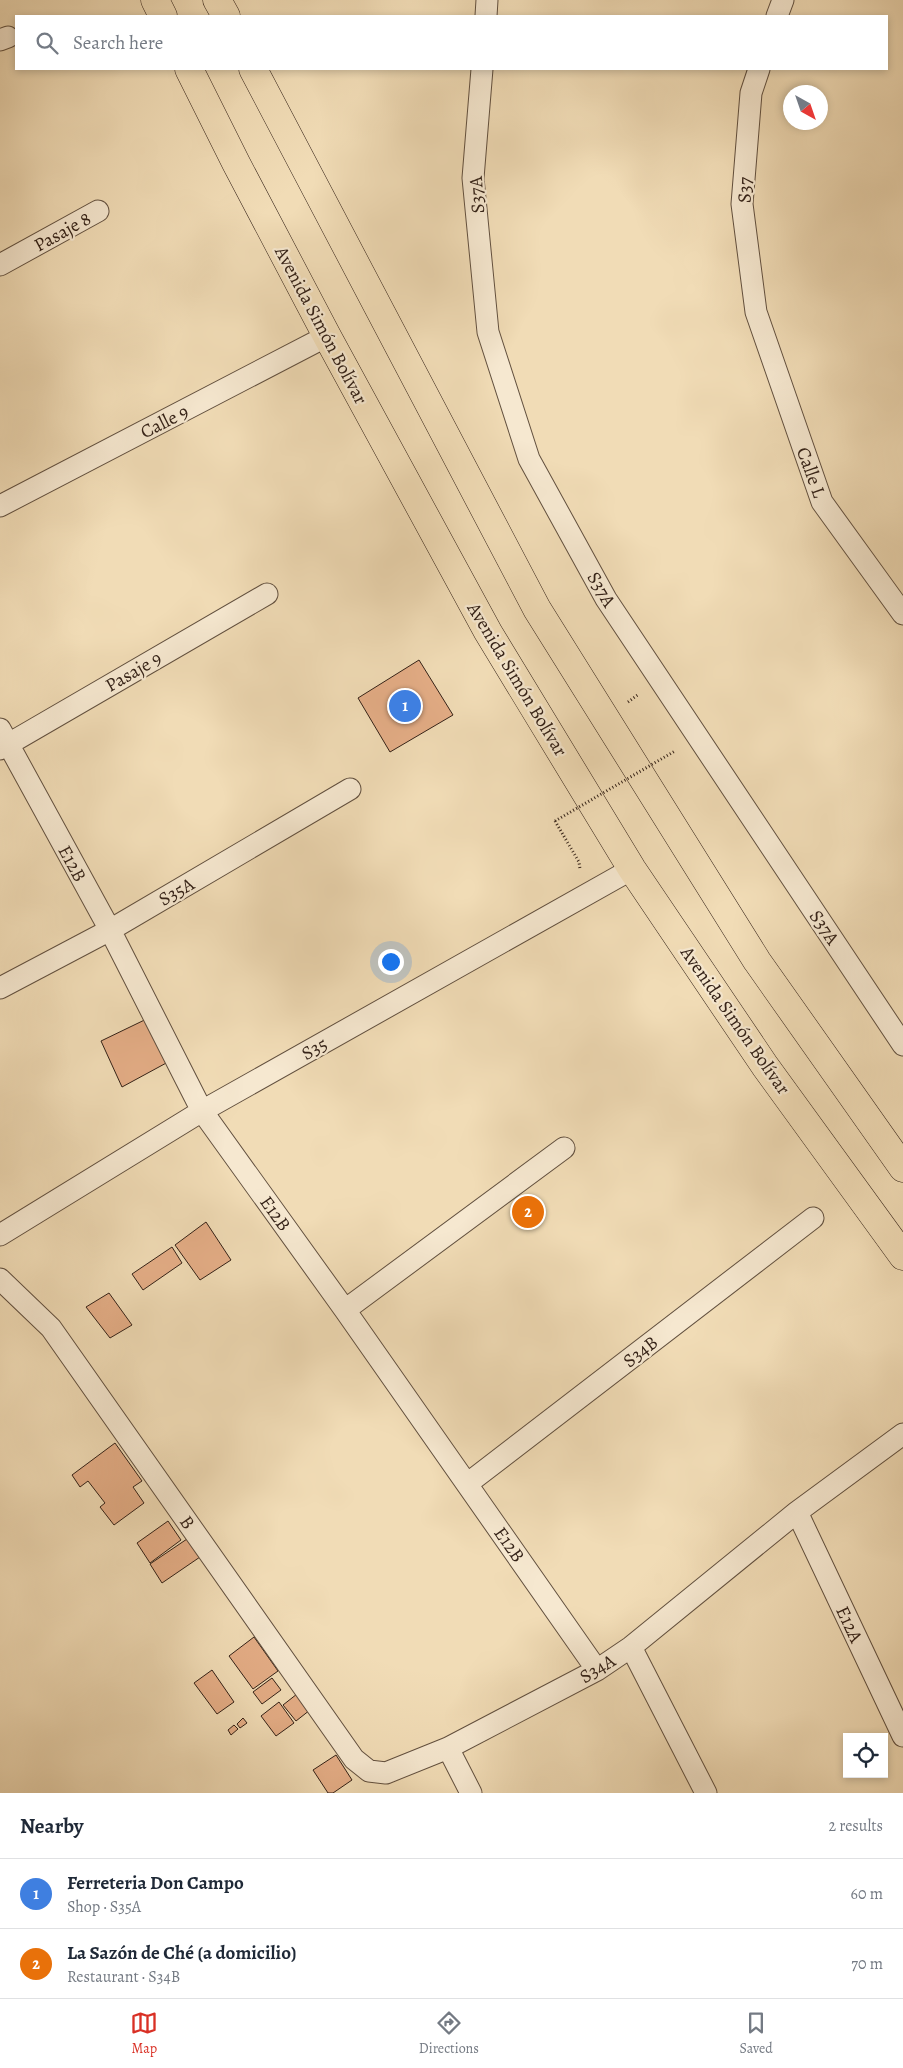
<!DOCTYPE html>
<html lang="en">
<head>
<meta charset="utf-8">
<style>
  :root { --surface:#fff; --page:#f2f2f3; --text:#1f2937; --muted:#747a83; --line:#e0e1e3; --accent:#d93025 }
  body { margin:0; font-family:Alegreya,serif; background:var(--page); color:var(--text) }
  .controls { position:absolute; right:15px; bottom:15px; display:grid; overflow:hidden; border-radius:0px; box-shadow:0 2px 8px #0003 }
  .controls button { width:45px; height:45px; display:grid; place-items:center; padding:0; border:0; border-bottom:1px solid var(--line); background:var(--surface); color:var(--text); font:25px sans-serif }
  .compass { position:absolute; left:783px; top:85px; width:45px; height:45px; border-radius:50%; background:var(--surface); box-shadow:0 2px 8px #0003; rotate:140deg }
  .you { position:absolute; left:390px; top:961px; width:18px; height:18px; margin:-12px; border:4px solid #fff; border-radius:50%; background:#1a73e8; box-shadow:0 0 0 8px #1a73e833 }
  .badge { display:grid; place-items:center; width:32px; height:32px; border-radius:50%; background:var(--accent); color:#fff; font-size:16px; font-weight:700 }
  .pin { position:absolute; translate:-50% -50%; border:2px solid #fff; box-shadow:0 1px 5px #0006 }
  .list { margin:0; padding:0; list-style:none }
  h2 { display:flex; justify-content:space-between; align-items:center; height:65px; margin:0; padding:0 20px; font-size:21px }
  h2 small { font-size:16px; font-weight:400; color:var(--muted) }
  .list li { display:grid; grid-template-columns:32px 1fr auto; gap:15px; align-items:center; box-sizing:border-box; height:70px; padding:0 20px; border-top:1px solid var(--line) }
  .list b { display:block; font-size:19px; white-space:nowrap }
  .list p { margin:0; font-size:16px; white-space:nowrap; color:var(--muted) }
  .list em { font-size:16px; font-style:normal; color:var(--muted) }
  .icon { flex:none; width:28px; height:28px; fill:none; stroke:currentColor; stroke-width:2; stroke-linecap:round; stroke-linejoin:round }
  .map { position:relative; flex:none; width:903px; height:1793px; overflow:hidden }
  .search { position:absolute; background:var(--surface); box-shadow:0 2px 8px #0003; left:15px; right:15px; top:15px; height:55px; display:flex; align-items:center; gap:12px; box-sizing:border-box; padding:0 18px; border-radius:0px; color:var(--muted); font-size:19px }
  .sheet { height:205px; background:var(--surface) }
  nav { display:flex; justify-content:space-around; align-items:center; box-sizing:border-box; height:70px; border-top:1px solid var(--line); background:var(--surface); font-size:14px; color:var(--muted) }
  nav a { display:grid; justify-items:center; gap:2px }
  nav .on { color:var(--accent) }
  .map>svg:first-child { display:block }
</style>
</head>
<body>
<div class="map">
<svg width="903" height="1793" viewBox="0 0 903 1793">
  <rect width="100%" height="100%" fill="#f1dcb6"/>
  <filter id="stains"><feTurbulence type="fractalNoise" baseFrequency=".004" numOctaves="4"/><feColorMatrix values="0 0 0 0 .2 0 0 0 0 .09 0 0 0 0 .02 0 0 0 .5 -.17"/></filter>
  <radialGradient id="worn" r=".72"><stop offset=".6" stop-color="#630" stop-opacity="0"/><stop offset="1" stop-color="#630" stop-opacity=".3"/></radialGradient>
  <!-- building -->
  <path fill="#e5ae87" stroke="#332117" d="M419,660L453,715L390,752L358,698Z
    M159,1013L181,1055L122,1087L101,1041Z
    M206,1222L231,1260L200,1280L175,1245Z
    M172,1247L182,1263L143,1290L132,1274Z
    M109,1293L132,1325L110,1338L86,1307Z
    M115,1443L142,1481L133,1487L144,1503L114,1525L100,1507L105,1503L88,1481L80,1487L72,1475Z
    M168,1521L181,1540L150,1563L137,1543Z
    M187,1539L200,1557L162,1583L150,1564Z
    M254,1637L278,1671L253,1689L229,1656Z
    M212,1670L234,1702L217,1714L194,1683Z
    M272,1678L281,1690L262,1704L253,1692Z
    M297,1694L310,1710L296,1721L283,1705Z
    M279,1702L294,1723L276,1736L261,1716Z
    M243,1718L247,1723L240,1728L237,1724Z
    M234,1725L238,1729L231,1735L228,1730Z
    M336,1755L352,1780L333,1793H328L313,1770Z"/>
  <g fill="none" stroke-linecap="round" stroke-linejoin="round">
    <!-- street casing -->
    <g stroke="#62503f" stroke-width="23">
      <path id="street" d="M486,16L487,0
        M777,16L783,0
        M0,40L8,37
        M482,69L473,178L488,332L529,459L606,599L903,1045
        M759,69L751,93L742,204L756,312L822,502L903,614
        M0,265L98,211
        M0,506L327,336
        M0,729L110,930L202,1111L345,1310L597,1670
        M0,749L267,594
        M0,988L110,930L350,789
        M0,1235L202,1111L632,869
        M0,1279L51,1328L354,1759L369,1771L386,1773L448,1748L597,1670L631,1647L797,1512L903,1434
        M345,1310L564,1148
        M467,1484L813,1218
        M797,1512L903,1736
        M631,1647L706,1793
        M448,1748L471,1793"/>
    </g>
    <!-- highway casing -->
    <g stroke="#332117" stroke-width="29">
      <path id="highway" d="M155,0L163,16
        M217,0L226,16
        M189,69L236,163L327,336L488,632L632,869L765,1066L903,1256
        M253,69L537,609L757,961L903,1168"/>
    </g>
    <!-- path -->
    <path stroke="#332117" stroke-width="3" stroke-dasharray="1 2.5" stroke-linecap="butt" d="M628,702L639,694
      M555,821L579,862L580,869"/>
    <!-- street -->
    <use href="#street" stroke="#f6e8d0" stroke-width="21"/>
    <!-- highway -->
    <use href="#highway" stroke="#f1dcb6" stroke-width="28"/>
    <!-- path-bridge -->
    <path stroke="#332117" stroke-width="3" stroke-dasharray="1 2.5" stroke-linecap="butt" d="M555,821L675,751"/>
  </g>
  <g text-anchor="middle" stroke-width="4.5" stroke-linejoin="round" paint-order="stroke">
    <!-- street labels -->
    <g font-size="19" fill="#332117" stroke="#f6e8d0">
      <text transform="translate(744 190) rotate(-88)" y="7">S37</text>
      <text transform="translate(476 195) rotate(-94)" y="7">S37A</text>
      <text transform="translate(62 231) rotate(-29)" y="7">Pasaje 8</text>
      <text transform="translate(322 325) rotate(62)" y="7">Avenida Simón Bolívar</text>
      <text transform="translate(164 421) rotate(-27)" y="7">Calle 9</text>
      <text transform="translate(812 472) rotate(70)" y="7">Calle L</text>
      <text transform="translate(602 589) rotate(60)" y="7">S37A</text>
      <text transform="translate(133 671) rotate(-30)" y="7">Pasaje 9</text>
      <text transform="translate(518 679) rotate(59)" y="7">Avenida Simón Bolívar</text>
      <text transform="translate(73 863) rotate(61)" y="7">E12B</text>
      <text transform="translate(176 891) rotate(-30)" y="7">S35A</text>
      <text transform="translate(825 927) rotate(56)" y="7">S37A</text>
      <text transform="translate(736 1020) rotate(55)" y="7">Avenida Simón Bolívar</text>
      <text transform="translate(314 1048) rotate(-29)" y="7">S35</text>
      <text transform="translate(276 1213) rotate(54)" y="7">E12B</text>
      <text transform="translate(640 1351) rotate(-38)" y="7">S34B</text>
      <text transform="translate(188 1522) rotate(55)" y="7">B</text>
      <text transform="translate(510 1544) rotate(55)" y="7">E12B</text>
      <text transform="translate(850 1624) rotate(65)" y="7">E12A</text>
      <text transform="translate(597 1668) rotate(-31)" y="7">S34A</text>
    </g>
  </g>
  <rect width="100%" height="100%" filter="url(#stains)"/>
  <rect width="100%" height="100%" fill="url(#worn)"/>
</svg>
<div class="controls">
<button><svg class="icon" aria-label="locate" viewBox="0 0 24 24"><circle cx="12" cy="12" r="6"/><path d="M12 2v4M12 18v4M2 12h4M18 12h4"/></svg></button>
</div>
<svg class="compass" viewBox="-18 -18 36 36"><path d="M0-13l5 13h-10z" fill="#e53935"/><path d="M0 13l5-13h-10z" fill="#747a83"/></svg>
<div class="you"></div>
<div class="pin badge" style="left:405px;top:706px;background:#3f7fe0">1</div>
<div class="pin badge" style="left:528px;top:1212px;background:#e8710a">2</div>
<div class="search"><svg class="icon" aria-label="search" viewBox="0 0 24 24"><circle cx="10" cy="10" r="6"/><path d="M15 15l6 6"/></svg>Search here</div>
</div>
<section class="sheet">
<h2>Nearby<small>2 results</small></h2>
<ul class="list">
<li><span class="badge" style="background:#3f7fe0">1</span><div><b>Ferreteria Don Campo</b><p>Shop · S35A</p></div><em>60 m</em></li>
<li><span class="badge" style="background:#e8710a">2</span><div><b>La Sazón de Ché (a domicilio)</b><p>Restaurant · S34B</p></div><em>70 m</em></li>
</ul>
</section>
<nav>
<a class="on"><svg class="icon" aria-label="map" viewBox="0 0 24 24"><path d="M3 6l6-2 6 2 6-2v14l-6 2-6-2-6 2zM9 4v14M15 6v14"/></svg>Map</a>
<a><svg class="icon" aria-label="directions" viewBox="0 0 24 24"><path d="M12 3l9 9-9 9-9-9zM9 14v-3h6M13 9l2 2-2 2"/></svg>Directions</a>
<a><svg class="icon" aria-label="saved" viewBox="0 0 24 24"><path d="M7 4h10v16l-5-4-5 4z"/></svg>Saved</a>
</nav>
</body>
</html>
